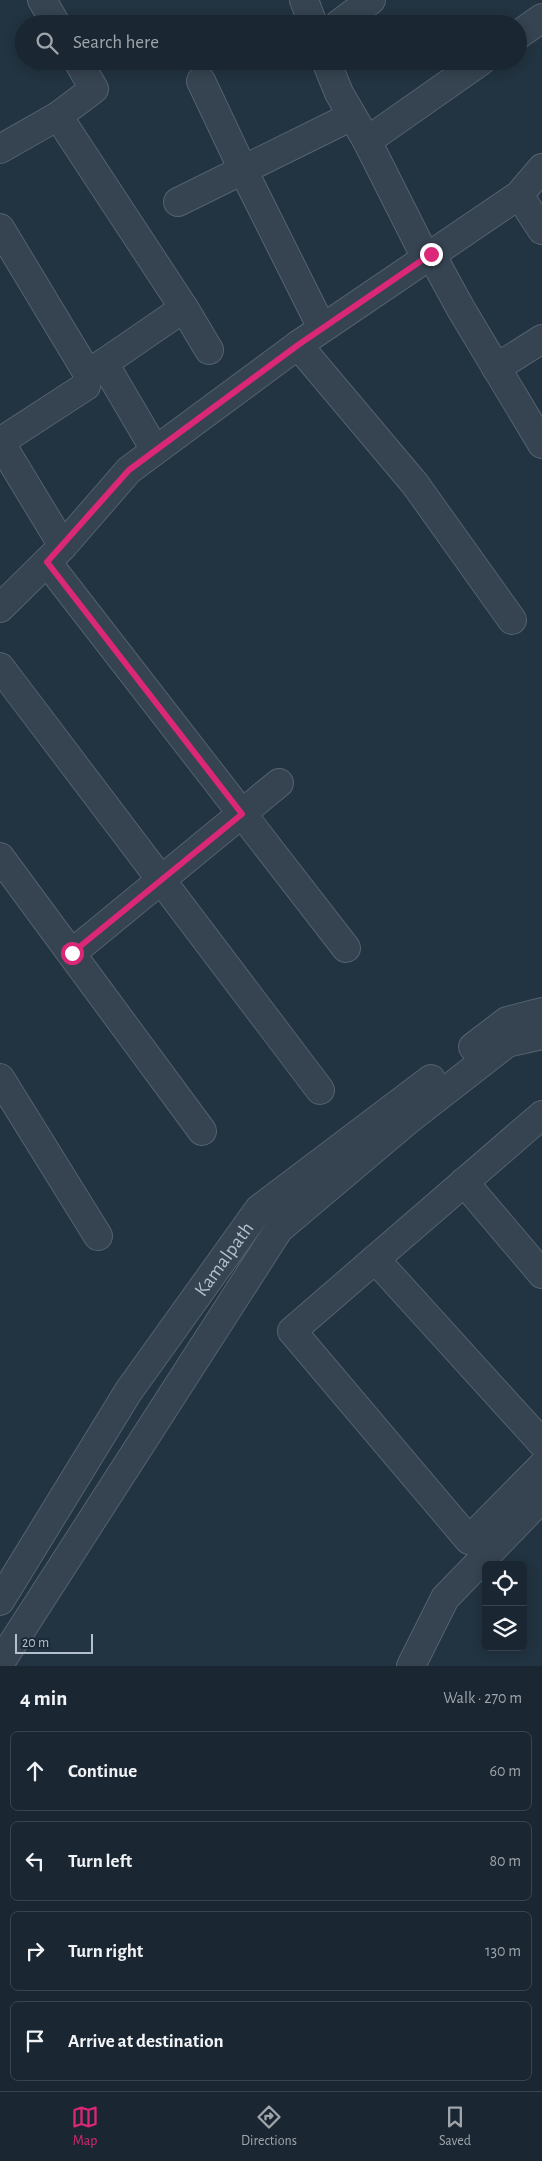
<!DOCTYPE html>
<html lang="en">
<head>
<meta charset="utf-8">
<style>
  :root { --surface:#1a2631; --page:#27323d; --text:#f1f3f6; --muted:#9fa5ab; --line:#38434d; --accent:#db2777 }
  body { margin:0; font-family:"Alegreya Sans",sans-serif; background:var(--page); color:var(--text) }
  .controls { position:absolute; right:15px; bottom:15px; display:grid; overflow:hidden; border-radius:8px; box-shadow:0 2px 12px #0003 }
  .controls button { width:45px; height:45px; display:grid; place-items:center; padding:0; border:0; border-bottom:1px solid var(--line); background:var(--surface); color:var(--text); font:25px sans-serif }
  .scale { position:absolute; left:15px; bottom:12px; width:78px; box-sizing:border-box; padding-left:5px; border:2px solid #b3bfcc; border-top:0; font-size:14px; line-height:18px; white-space:nowrap; color:#b3bfcc; -webkit-text-stroke:4px #1b2936; paint-order:stroke }
  .stop { position:absolute; width:15px; height:15px; margin:-11px; border:4px solid #db2777; border-radius:50%; background:#fff }
  .stop.end { background:#db2777; border-color:#fff; box-shadow:0 1px 5px #0008 }
  .list { margin:0; padding:0; list-style:none }
  h2 { display:flex; justify-content:space-between; align-items:center; height:65px; margin:0; padding:0 20px; font-size:21px }
  h2 small { font-size:16px; font-weight:400; color:var(--muted) }
  .list li { display:grid; grid-template-columns:32px 1fr auto; gap:15px; align-items:center; box-sizing:border-box; height:80px; margin:0 10px 10px; padding:0 10px; border:1px solid var(--line); border-radius:8px }
  .list b { display:block; font-size:19px; white-space:nowrap }
  .list em { font-size:16px; font-style:normal; color:var(--muted) }
  .icon { flex:none; width:28px; height:28px; fill:none; stroke:currentColor; stroke-width:2; stroke-linecap:round; stroke-linejoin:round }
  .map { position:relative; flex:none; width:542px; height:1666px; overflow:hidden }
  .search { position:absolute; background:var(--surface); box-shadow:0 2px 12px #0003; left:15px; right:15px; top:15px; height:55px; display:flex; align-items:center; gap:12px; box-sizing:border-box; padding:0 18px; border-radius:28px; color:var(--muted); font-size:19px }
  .sheet { height:425px; background:var(--surface) }
  nav { display:flex; justify-content:space-around; align-items:center; box-sizing:border-box; height:70px; border-top:1px solid var(--line); background:var(--surface); font-size:14px; color:var(--muted) }
  nav a { display:grid; justify-items:center; gap:2px }
  nav .on { color:var(--accent) }
  .map>svg:first-child { display:block }
</style>
</head>
<body>
<div class="map">
<svg width="542" height="1666" viewBox="0 0 542 1666">
  <rect width="100%" height="100%" fill="#223341"/>
  <g fill="none" stroke-linecap="round" stroke-linejoin="round">
    <!-- minor casing -->
    <g stroke="#54626f" stroke-width="30">
      <g id="minor">
        <path d="M42,0L56,24"/>
        <path d="M304,0L313,24"/>
        <path d="M339,24L371,0"/>
        <path d="M518,35L542,18"/>
        <path d="M326,61L339,93L367,141L481,61"/>
        <path d="M201,81L243,170L322,328"/>
        <path d="M58,116L94,89L78,61"/>
        <path d="M367,141L426,258"/>
        <path d="M0,149L58,116L184,308L88,374L86,386L0,442"/>
        <path d="M519,195L542,230"/>
        <path d="M178,202L352,116"/>
        <path d="M0,228L88,374"/>
        <path d="M431,254L461,309L542,444"/>
        <path d="M184,308L209,350"/>
        <path d="M298,345L415,484L512,620"/>
        <path d="M104,363L155,450"/>
        <path d="M496,368L542,339"/>
        <path d="M0,442L63,546"/>
        <path d="M47,562L346,948"/>
        <path d="M0,608L63,546L129,470L298,345L519,195L542,168"/>
        <path d="M0,667L320,1090"/>
        <path d="M0,857L202,1131"/>
        <path d="M72,953L279,783"/>
        <path d="M473,1047L507,1021L542,1012"/>
        <path d="M0,1078L98,1236"/>
        <path d="M542,1115L292,1331L469,1540L542,1466"/>
        <path d="M464,1182L542,1274"/>
        <path d="M375,1259L542,1443"/>
        <path id="s1" d="M0,1601L128,1392L259,1209L431,1079"/>
        <path d="M0,1663L279,1229L407,1121L507,1043L542,1035"/>
        <path d="M411,1666L445,1598L542,1498"/>
      </g>
    </g>
    <!-- minor -->
    <use href="#minor" stroke="#364451" stroke-width="28"/>
  </g>
  <g fill="none" stroke-linecap="round" stroke-linejoin="round">
    <!-- route -->
    <path stroke="#db2777" stroke-width="6" d="M72,953L242,814L47,562L129,470L298,345L431,254"/>
  </g>
  <g text-anchor="middle" stroke-width="4" stroke-linejoin="round" paint-order="stroke">
    <!-- street labels -->
    <g font-size="20" fill="#b3bfcc" stroke="#1b2936">
      <text dy="7" stroke="none"><textPath href="#s1" startOffset="409">Kamalpath</textPath></text>
    </g>
  </g>
</svg>
<div class="controls">
<button><svg class="icon" aria-label="locate" viewBox="0 0 24 24"><circle cx="12" cy="12" r="6"/><path d="M12 2v4M12 18v4M2 12h4M18 12h4"/></svg></button>
<button><svg class="icon" aria-label="layers" viewBox="0 0 24 24"><path d="M12 4l9 5-9 5-9-5zM3 14l9 5 9-5"/></svg></button>
</div>
<div class="scale">20 m</div>
<div class="stop" style="left:72px;top:953px"></div>
<div class="stop end" style="left:431px;top:254px"></div>
<div class="search"><svg class="icon" aria-label="search" viewBox="0 0 24 24"><circle cx="10" cy="10" r="6"/><path d="M15 15l6 6"/></svg>Search here</div>
</div>
<section class="sheet">
<h2>4 min<small>Walk · 270 m</small></h2>
<ul class="list">
<li><svg class="icon" aria-label="ahead" viewBox="0 0 24 24"><path d="M12 20V5M6 11l6-6 6 6"/></svg><div><b>Continue</b></div><em>60 m</em></li>
<li><svg class="icon" aria-label="left" viewBox="0 0 24 24"><path d="M17 20v-9H6M10 6l-5 5 5 5"/></svg><div><b>Turn left</b></div><em>80 m</em></li>
<li><svg class="icon" aria-label="right" viewBox="0 0 24 24"><path d="M7 20v-9h11M14 6l5 5-5 5"/></svg><div><b>Turn right</b></div><em>130 m</em></li>
<li><svg class="icon" aria-label="arrive" viewBox="0 0 24 24"><path d="M6 21V4h12l-3 4 3 4H6"/></svg><div><b>Arrive at destination</b></div></li>
</ul>
</section>
<nav>
<a class="on"><svg class="icon" aria-label="map" viewBox="0 0 24 24"><path d="M3 6l6-2 6 2 6-2v14l-6 2-6-2-6 2zM9 4v14M15 6v14"/></svg>Map</a>
<a><svg class="icon" aria-label="directions" viewBox="0 0 24 24"><path d="M12 3l9 9-9 9-9-9zM9 14v-3h6M13 9l2 2-2 2"/></svg>Directions</a>
<a><svg class="icon" aria-label="saved" viewBox="0 0 24 24"><path d="M7 4h10v16l-5-4-5 4z"/></svg>Saved</a>
</nav>
</body>
</html>
